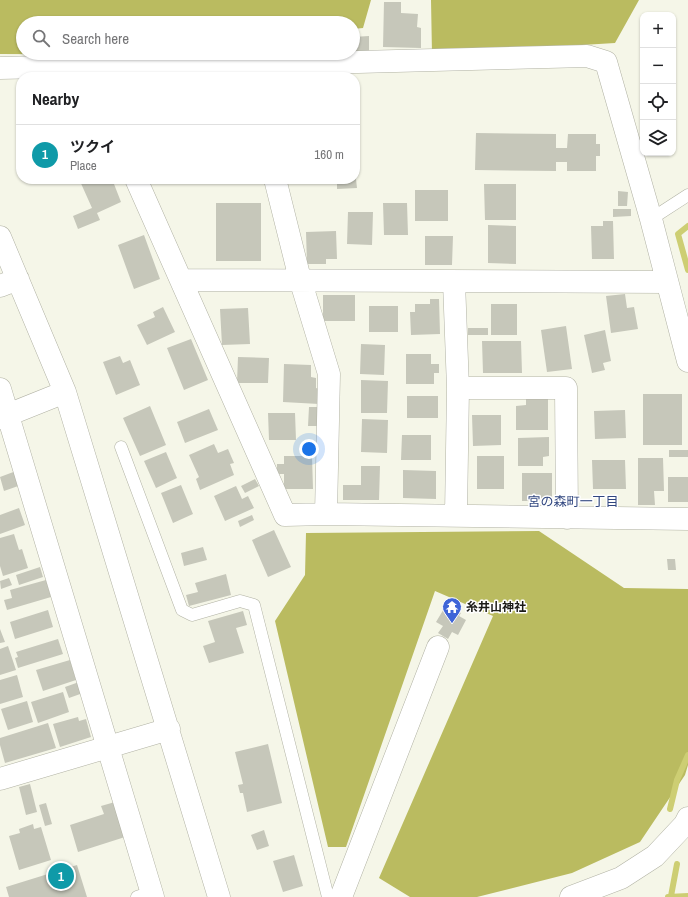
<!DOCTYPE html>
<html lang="en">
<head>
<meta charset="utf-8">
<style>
  :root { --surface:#fff; --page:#f6f6f6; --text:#202124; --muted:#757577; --line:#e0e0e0; --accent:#3f65d7 }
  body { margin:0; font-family:"Archivo Narrow","Noto Sans JP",sans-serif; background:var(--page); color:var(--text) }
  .controls { position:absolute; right:12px; top:12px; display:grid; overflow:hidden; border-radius:8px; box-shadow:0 1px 3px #0004 }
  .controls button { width:36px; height:36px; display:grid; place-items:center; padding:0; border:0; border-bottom:1px solid var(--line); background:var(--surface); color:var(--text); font:20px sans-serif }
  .you { position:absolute; left:309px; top:449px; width:14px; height:14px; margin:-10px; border:3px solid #fff; border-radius:50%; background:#1a73e8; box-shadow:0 0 0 6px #1a73e833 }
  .badge { display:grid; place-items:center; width:26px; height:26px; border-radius:50%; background:var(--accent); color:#fff; font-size:13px; font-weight:700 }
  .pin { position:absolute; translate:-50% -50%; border:2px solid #fff; box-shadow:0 1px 4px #0006 }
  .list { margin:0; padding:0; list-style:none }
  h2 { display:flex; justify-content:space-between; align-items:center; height:52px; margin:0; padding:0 16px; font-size:17px }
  h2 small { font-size:13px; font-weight:400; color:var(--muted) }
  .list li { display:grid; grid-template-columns:26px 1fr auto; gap:12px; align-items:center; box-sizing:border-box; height:60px; padding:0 16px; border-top:1px solid var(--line) }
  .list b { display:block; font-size:15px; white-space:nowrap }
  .list p { margin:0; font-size:13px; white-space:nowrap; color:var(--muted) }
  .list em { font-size:13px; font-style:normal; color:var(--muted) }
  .icon { flex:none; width:22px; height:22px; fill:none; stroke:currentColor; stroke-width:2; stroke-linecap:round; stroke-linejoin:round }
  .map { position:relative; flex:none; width:688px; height:897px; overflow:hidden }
  .search { position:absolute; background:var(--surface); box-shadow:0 1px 3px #0004; left:16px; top:16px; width:344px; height:44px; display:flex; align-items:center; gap:10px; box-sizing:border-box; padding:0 14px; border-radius:22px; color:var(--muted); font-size:15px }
  .panel { position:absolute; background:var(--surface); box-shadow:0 1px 3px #0004; left:16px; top:72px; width:344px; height:112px; border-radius:16px }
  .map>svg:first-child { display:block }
</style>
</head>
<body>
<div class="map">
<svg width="688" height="897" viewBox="0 0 688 897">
  <rect width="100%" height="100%" fill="#f5f6e8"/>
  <!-- forest -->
  <path fill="#babb60" d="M0,0H371L363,28L353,29V23H23V53H290L251,55L0,54Z
    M431,0H639L615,43L432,54Z
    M539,531L624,588L688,589V765L685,775L640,842L572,873L477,897H410L379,878L493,616L435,591L346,847H328L275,621L305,575L306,533Z"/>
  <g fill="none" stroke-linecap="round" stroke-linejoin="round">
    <!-- stream -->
    <path stroke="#cdce73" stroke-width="6" d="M688,226L678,234L688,270
      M670,809L677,780L688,755
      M671,896L677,864
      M668,897L688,896"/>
  </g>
  <!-- building -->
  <path fill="#c6c7ba" d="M384,2H401V13L418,14L417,27L421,28V48L383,47Z
    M369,36V52H353V37Z
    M476,133L556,134V148H567L568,134H596V144H600V156H596V171H567V162H556V171L475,170Z
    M79,179H120L121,181L114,184L121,202L97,213L100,220L78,229L73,216L92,208Z
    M337,179H356L357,188L337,189Z
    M484,184H516V220H485Z
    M415,190H448V221H415Z
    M618,191L628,192L627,206H618Z
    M216,203H261V261H216Z
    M383,203H407L408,235H384Z
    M613,209H631V216L613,217Z
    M348,212H373L372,245L347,244Z
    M603,221H613L614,259H592L591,226H603Z
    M488,225L516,226V264L488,263Z
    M336,231L337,259H326V264H307L306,232Z
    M144,235L160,279L134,289L118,245Z
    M425,236H453L452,265H425Z
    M625,294L627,308L634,307L638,329L611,333L606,296Z
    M323,295H355V321H323Z
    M430,299H439L440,334L411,335L410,312H415V304H430Z
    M491,304H517V335H491Z
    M369,306H398V332H369Z
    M163,307L175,332L147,345L137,325L155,317L153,312Z
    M248,308L250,344L222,345L220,309Z
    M566,326L572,369L547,372L541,330Z
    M468,328H488V335H468Z
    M605,330L611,361L603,363L605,370L592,373L584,335Z
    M191,339L208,380L184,390L167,348Z
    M482,341H521L522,373H483Z
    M361,344L385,345L384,375L360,374Z
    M406,354H431V364H439V373H434V384H406Z
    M120,356L123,363L130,360L140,385L116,395L103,362Z
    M238,357L269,358L268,383H237Z
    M284,364L311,365V377L316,378V388L319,389V404L283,402Z
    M361,380L388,381L387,413H361Z
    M643,394H682V445H643Z
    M407,396H438V418H407Z
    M526,398H548V430H516V406L526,405Z
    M150,406L166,445L140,456L123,418Z
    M309,407H318V426H308Z
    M209,409L218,430L185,443L177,422Z
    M625,410L626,438L595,439L594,411Z
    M268,413H295L296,440H269Z
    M472,415H501V445L473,446Z
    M362,419L388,420L387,453L361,452Z
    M402,435H431V460H401Z
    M549,437V456L543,457V466H518V438Z
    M214,444L218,453L228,449L234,463L230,464L234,475L200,490L196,479L199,477L189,455Z
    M669,450H688V457H669Z
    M166,452L177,478L156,488L144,461Z
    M284,456H312L313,489H284V474H277V464H284Z
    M477,456H504V489H477Z
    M638,458H663L664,491H654L655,505H638Z
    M592,460H625L626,489H593Z
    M361,466H380L379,500H343V485H361Z
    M403,470L436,471V499L403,498Z
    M16,471L21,485L4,491L0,477Z
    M522,473H552V501H522Z
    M668,477H688V502H668Z
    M255,479L259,486L245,493L241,486Z
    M181,485L193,514L173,523L161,493Z
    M236,486L242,499L248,496L254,508L225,521L214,496Z
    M19,508L25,525L0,534V515Z
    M252,515L254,520L240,527L238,521Z
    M274,530L291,567L268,577L252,540Z
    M14,534L19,550L22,549L28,568L3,576L0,566V538Z
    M203,547L207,560L184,566L181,553Z
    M667,559H675L676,570H668Z
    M40,567L43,577L19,585L16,575Z
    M226,574L231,595L189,606L186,595L198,592L195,583Z
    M9,578L12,585L1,589L0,581Z
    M46,580L51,597L7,610L4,600L12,598L10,590Z
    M445,607L452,611L453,609L461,613L459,616L466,620L458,635L452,632L448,639L438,633L443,626L436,622Z
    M48,610L53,627L15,639L10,622Z
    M243,611L247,625L236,628L244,653L209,663L203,646L215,642L208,621Z
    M0,629L5,642L0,643Z
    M58,639L63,654L18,668L15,658L18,657L16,652Z
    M8,646L16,670L0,675V649Z
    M70,660L76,680L43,691L36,670Z
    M17,675L23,697L0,704V680Z
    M79,682L83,693L69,698L65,687Z
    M63,692L69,712L38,723L31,702Z
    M27,701L33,722L8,730L1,709Z
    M78,717L79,721L86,719L91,737L60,747L53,724Z
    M48,723L56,748L5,763L0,745V738Z
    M268,744L282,803L247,812L243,793H240L238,785L243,784L235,752Z
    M30,784L37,812L26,815L19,787Z
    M115,802L125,837L78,852L70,825L104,814L101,806Z
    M46,803L52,824L45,826L39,805Z
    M33,824L34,829L41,827L51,860L19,870L9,836L20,833L19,829Z
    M264,830L269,846L257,850L251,835Z
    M294,855L303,886L283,892L273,861Z
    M77,865L87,897H9L6,887Z"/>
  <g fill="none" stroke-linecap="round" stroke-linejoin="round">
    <!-- lane casing -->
    <g stroke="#b1b2a4" stroke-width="13">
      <path id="lane" d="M651,219L688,195
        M121,447L182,610L192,615L240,601L254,605L328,897
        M137,897L152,892"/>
    </g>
    <!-- street casing -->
    <g stroke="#b1b2a4" stroke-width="23">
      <path id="street" d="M86,66L248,65L587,56L606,62L651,219L688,361
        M0,68L86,66L91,77
        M136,179L285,515L326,514L688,519
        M275,179L300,279L329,374L326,514
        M0,237L65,392L219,897
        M182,280L667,282
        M454,282L458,388L456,515
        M0,286L18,279
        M458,388H566L567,518
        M0,389L153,897
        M0,418L65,392
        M0,779L169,729
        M341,897L438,647"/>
    </g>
    <!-- secondary casing -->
    <g stroke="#b1b2a4" stroke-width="23">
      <path id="secondary" d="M571,897L621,878L655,856L685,824L688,818"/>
    </g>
    <!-- lane -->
    <use href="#lane" stroke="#fff" stroke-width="12"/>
    <!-- street -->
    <use href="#street" stroke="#fff" stroke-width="22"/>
    <!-- secondary -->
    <use href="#secondary" stroke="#fff" stroke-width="22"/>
  </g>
  <!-- icons -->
  <defs>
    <g id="temple-pin" transform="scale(1)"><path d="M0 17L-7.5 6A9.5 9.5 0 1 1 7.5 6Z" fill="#3f65d7" stroke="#fff"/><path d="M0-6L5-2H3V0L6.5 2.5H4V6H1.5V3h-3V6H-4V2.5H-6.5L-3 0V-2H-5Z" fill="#fff"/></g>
  </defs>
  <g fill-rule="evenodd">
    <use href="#temple-pin" x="452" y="607"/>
  </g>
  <g text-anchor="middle" stroke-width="3" stroke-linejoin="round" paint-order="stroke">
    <!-- poi labels -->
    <g font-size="12" font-weight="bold" fill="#1b1b17" stroke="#fff" text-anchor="start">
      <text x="466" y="611">糸井山神社</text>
    </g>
    <!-- neighbourhood labels -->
    <g font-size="13" fill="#30467f" stroke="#fff">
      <text x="573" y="506">宮の森町一丁目</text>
    </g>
  </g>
</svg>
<div class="controls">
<button>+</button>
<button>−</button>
<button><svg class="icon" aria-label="locate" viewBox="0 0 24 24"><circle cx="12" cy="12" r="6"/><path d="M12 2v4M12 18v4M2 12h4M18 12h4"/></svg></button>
<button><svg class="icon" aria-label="layers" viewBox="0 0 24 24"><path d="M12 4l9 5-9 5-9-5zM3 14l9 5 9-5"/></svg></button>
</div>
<div class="you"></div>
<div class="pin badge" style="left:61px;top:876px;background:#0f9aa8">1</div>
<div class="search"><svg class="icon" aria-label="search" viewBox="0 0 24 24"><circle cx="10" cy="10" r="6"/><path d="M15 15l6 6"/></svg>Search here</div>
<section class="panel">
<h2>Nearby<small></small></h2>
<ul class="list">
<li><span class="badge" style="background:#0f9aa8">1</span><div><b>ツクイ</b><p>Place</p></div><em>160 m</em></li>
</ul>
</section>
</div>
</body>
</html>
